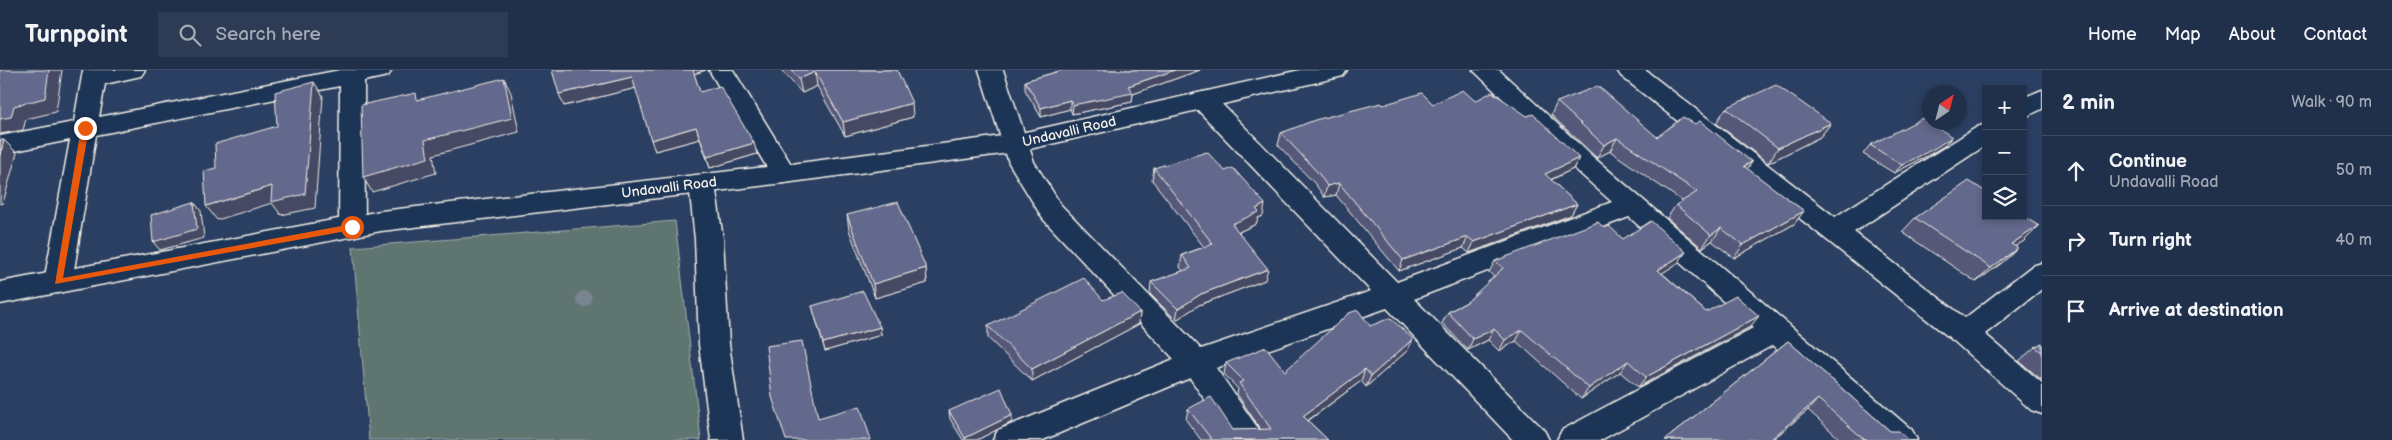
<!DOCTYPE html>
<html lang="en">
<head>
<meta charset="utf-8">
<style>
  :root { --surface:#202f4a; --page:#2d3b54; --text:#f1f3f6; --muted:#a2a9b5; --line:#3d4a62 }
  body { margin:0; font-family:"Balsamiq Sans",sans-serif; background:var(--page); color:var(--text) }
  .controls { position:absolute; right:15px; top:15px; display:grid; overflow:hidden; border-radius:0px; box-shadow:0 2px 8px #0003 }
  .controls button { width:45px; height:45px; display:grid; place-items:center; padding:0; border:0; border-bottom:1px solid var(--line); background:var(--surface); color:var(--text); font:25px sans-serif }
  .compass { position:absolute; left:1922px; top:15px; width:45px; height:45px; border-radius:50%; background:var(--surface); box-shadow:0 2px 8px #0003; rotate:35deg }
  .stop { position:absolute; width:15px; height:15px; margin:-11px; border:4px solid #ea580c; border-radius:50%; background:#fff }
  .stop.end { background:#ea580c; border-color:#fff; box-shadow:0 1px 5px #0008 }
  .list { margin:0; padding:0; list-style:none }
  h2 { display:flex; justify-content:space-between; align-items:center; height:65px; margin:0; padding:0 20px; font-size:21px }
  h2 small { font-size:16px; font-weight:400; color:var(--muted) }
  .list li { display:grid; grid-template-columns:32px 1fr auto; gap:15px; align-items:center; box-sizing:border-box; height:70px; padding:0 20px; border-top:1px solid var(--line) }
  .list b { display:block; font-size:19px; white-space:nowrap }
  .list p { margin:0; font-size:16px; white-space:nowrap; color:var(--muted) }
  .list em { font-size:16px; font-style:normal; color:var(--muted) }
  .icon { flex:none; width:28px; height:28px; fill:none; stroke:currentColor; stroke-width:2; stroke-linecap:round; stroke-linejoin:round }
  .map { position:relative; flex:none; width:2042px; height:370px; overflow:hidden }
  header { display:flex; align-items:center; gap:30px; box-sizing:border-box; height:70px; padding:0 25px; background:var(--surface); border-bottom:1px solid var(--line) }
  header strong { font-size:24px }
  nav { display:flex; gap:28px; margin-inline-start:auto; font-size:18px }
  .search { width:350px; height:45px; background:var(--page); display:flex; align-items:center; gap:12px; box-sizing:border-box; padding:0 18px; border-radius:0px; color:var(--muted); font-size:19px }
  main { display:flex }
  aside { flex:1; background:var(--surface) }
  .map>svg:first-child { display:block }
</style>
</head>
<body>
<header>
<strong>Turnpoint</strong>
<div class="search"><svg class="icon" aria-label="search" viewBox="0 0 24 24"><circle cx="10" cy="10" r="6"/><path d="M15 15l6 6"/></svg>Search here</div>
<nav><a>Home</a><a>Map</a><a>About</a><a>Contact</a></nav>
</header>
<main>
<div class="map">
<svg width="2042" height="370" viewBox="0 0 2042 370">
  <rect width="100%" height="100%" fill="#2b3f62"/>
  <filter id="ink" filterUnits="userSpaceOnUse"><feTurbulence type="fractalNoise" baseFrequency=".02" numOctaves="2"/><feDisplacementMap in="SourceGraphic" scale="10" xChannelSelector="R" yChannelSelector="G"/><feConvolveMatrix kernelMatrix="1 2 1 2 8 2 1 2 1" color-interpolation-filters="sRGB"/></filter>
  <g filter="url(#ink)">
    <!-- green -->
    <path fill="#5e746f" stroke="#a9b2ac" d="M675,151L701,370H369L353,177Z"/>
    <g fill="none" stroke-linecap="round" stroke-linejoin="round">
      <!-- minor casing -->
      <g stroke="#f4f1e8" stroke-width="3">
        <path id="minor" d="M83,0H145L141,6L105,14L99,47L340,0H392L388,6L364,11L365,157L362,164L352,167L342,164L339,157L340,16L96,65L72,212L68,220L58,223L48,220L44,212L70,70L0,84V66L74,52Z
          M709,0H733L797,104L793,111L784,113L775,111Z
          M979,0H1003L1034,92L1061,135L1201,279L1371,221L1194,36L1191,30L1194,24L1203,22L1212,24L1397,212L1612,132L1575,99L1473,0H1499L1593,87L1912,360L1917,370H1879L1773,275L1601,370H1557L1562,360L1753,258L1629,147L1414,229L1544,360L1549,370H1513L1387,238L1216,298L1266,370H1232L1190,308L1043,370H993L998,360L1174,289L1043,149L1009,93Z
          M1617,0H1645L1835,147L1977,57L1986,54V75L1854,162L1965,248L2032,196L2042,193V219L1985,264L2042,313V344L2031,340L1955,272L1621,6Z
          M2042,20V39L2023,48V28Z
          M702,105L711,107L715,114L723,169L729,274L743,370H711L699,274L695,169L689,114L693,107Z"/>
      </g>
      <!-- secondary casing -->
      <g stroke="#f4f1e8" stroke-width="3">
        <path id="secondary" d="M1300,0H1347L1343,6L1335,8L1017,82L784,113L381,161L0,234V212L381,141L784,95L1017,64Z"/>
      </g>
      <!-- minor -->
      <use href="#minor" fill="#1d3557" fill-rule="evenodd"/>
      <!-- secondary -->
      <use href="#secondary" fill="#1d3557" fill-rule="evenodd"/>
    </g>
    <!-- trees -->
    <circle fill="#798591" cx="584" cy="229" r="8"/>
    <!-- wall -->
    <path fill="#555979" stroke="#f4f1e8" d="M552,0H706L694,4L700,22L757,84L710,98L700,69L655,81L636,18L564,36Z
      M781,0H897L913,47L845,66L817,16L802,23Z
      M1063,0H1200L1133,24L1132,32L1072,44L1070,39L1041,47L1025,20V11Z
      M1475,31L1579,88L1573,99L1551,110L1577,134L1571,145L1469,183L1463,178L1399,201L1336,125L1324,127L1316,115L1278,75L1281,63L1383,35L1433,34Z
      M1557,32L1657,67L1752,92L1747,99L1804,141L1794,154L1734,188L1712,171L1702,178L1667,148L1676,135L1682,131L1610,81L1597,88L1551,45Z
      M1726,38L1831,53L1820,67L1768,93L1716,53Z
      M1952,67L1944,76L1927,86L1894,103L1863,84L1870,75Z
      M1154,98L1263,146L1258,148L1256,154L1239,162L1265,210L1199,235L1176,250L1150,224L1151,212L1183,201L1180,197L1182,185L1204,177L1152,110Z
      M847,145L926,198L927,213L875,228L849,160Z
      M1915,148L2039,156L2024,171L2015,176L2018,178L2003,192L1976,212L1902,162Z
      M1604,158L1623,169L1678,193L1662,203L1706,242L1750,257L1638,317L1620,302L1581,329L1516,271L1499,281L1488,270L1468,280L1442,253L1448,242L1467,232L1494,207L1489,202L1495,191Z
      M1103,230L1140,242L1139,254L1032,311L988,268V256Z
      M812,236L880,257L881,265L825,281Z
      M1370,256L1408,280L1366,317L1361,311L1308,351L1328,370H1201L1186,350L1188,339L1233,360H1261L1237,324L1238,319L1224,304L1226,293L1285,301Z
      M1788,271L1890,361L1909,370H1841L1808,340L1772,370H1665Z
      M2042,273V310L2019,291L2035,277Z
      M949,341L1012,352L977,370H963L950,349Z"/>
    <!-- shaded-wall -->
    <path fill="#454863" stroke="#f4f1e8" d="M49,0H62L56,42L26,49L23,60L0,64V49Z
      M693,0H706L694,4Z
      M1175,0H1200L1133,24L1132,32L1072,44L1073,35Z
      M815,2L817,16L802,23L799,9Z
      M632,7L636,18L564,36L559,24Z
      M504,8L511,23L519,62L433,85L436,103L372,122L363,107Z
      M314,12L323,26L315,138L281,145L272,133L217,150L206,136L272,116Z
      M1070,30V39L1041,47V38Z
      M912,33L913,47L845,66L843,52Z
      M1831,53L1820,67L1768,93L1778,78Z
      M696,57L700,69L655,81L651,70Z
      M1952,67L1944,76L1927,86L1894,103L1902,95Z
      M1617,68L1610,81L1597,88L1604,75Z
      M4,70L17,83L3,133L0,134V85Z
      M754,73L757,84L710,98L707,87Z
      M1579,88L1573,99L1539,115L1545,104Z
      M1752,92L1743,105L1744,96Z
      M1339,113L1336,125L1324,127L1327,116Z
      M194,132L201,141L204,168L160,180L153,172Z
      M1265,134L1263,146L1258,148L1256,154L1230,166L1232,154L1256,139Z
      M1577,134L1571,145L1469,183L1474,172Z
      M1804,141L1794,154L1734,188L1743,175Z
      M2039,156L2024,171L1996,188L2011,174Z
      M1721,158L1712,171L1702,178L1711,165Z
      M1468,167L1463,178L1399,201L1403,190Z
      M2018,178L2003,192L1976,212L1991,198Z
      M1686,182L1678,193L1650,211L1658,200Z
      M926,198L927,213L875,228L873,214Z
      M1268,199L1265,210L1199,235L1176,250L1178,239L1201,224Z
      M1140,242L1139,254L1032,311V299Z
      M1759,246L1750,257L1638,317L1646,307Z
      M880,257L881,265L825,281L823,273Z
      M1494,259L1488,270L1468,280L1473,269Z
      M1522,260L1516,271L1499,281L1505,270Z
      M1413,269L1408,280L1366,317L1371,306Z
      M1628,291L1620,302L1581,329L1589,318Z
      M1365,299L1361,311L1299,357L1303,346Z
      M1818,329L1808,340L1772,370H1770Z
      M1012,345V352L977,370H966L965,368Z"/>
    <!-- building -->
    <path fill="#63678d" stroke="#f4f1e8" d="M0,0H49L45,28L14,36L11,47L0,49Z
      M552,0H693L700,22L720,16L754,73L707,87L696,57L651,70L632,7L559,24Z
      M791,0H897L912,33L843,52L815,2L799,9Z
      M1063,0H1175L1128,16L1133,23L1073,35L1070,30L1041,38L1025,11Z
      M504,8L512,48L425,70L428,88L363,107L361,35L416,23L417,30Z
      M314,12L305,124L271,132L272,116L206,136L204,101L216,98L215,74L277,56L275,22Z
      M1776,15L1831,53L1778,78L1726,38Z
      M1598,16L1657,67L1683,47L1695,54L1700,51L1752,92L1744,96L1804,141L1743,175L1721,158L1711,165L1676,135L1697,122L1617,68L1604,75L1557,32Z
      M1463,20L1475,31L1492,22L1527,46L1533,44L1579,88L1545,104L1577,134L1474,172L1468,167L1403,190L1339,113L1327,116L1319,104L1281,63L1315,50L1381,33L1383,35L1422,23L1433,34Z
      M1923,48L1952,67L1935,78L1902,95L1870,75Z
      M0,70H4L0,85Z
      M1207,82L1225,101L1233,98L1265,134L1256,139L1259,142L1232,154L1268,199L1201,224L1178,239L1151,212L1191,198L1182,185L1213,174L1154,98Z
      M1969,111L1986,122V146H2023L2039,156L2011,174L2018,178L1991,198L1915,148Z
      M194,132L197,159L153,172L151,145Z
      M898,132L926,198L873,214L847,145Z
      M1651,151L1686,182L1658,200L1706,242L1736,226L1759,246L1646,307L1628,291L1589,318L1522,260L1505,270L1494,259L1473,269L1448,242L1467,232L1503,198L1495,191L1598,152L1604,158L1609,156L1623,169Z
      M1084,208L1103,230L1122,223L1140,242L1032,299L988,256Z
      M863,221L880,257L823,273L812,236Z
      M1358,240L1370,256L1390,248L1413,269L1371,306L1365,299L1303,346L1328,370H1212L1188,339L1211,327L1233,360L1271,359L1239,313L1244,311L1226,293L1266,277L1285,301L1349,243Z
      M802,271L818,348L860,336L871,370H786L772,327L766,276Z
      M1788,271L1890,361H1899L1909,370H1865L1818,329L1770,370H1665Z
      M2042,273V282L2035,277Z
      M1001,318L1012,345L965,368L949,341Z"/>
  </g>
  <!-- route -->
  <path fill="#ea580c" d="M85,55L89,58L63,208L352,154L356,157L352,160L55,214L81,58Z"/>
  <g text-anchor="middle" stroke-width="5" stroke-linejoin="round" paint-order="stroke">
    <!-- street labels -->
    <g font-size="14" fill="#f4f1e8" stroke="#1d3557">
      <text transform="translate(1069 61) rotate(-13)" y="5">Undavalli Road</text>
      <text transform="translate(669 117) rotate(-7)" y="5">Undavalli Road</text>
    </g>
  </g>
</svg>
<div class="controls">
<button>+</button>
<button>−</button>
<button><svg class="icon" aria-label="layers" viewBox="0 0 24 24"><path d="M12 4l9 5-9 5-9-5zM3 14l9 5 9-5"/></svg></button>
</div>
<svg class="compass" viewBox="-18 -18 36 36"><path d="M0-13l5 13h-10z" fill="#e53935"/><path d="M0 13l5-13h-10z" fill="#a2a9b5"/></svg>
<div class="stop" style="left:352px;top:157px"></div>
<div class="stop end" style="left:85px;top:58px"></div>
</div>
<aside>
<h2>2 min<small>Walk · 90 m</small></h2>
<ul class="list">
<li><svg class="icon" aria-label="ahead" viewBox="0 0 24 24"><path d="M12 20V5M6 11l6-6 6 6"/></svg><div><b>Continue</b><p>Undavalli Road</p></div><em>50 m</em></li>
<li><svg class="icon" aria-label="right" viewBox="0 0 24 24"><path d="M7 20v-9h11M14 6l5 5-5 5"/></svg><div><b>Turn right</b></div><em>40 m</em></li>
<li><svg class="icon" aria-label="arrive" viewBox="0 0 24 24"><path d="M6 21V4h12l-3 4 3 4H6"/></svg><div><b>Arrive at destination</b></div></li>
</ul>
</aside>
</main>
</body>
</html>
